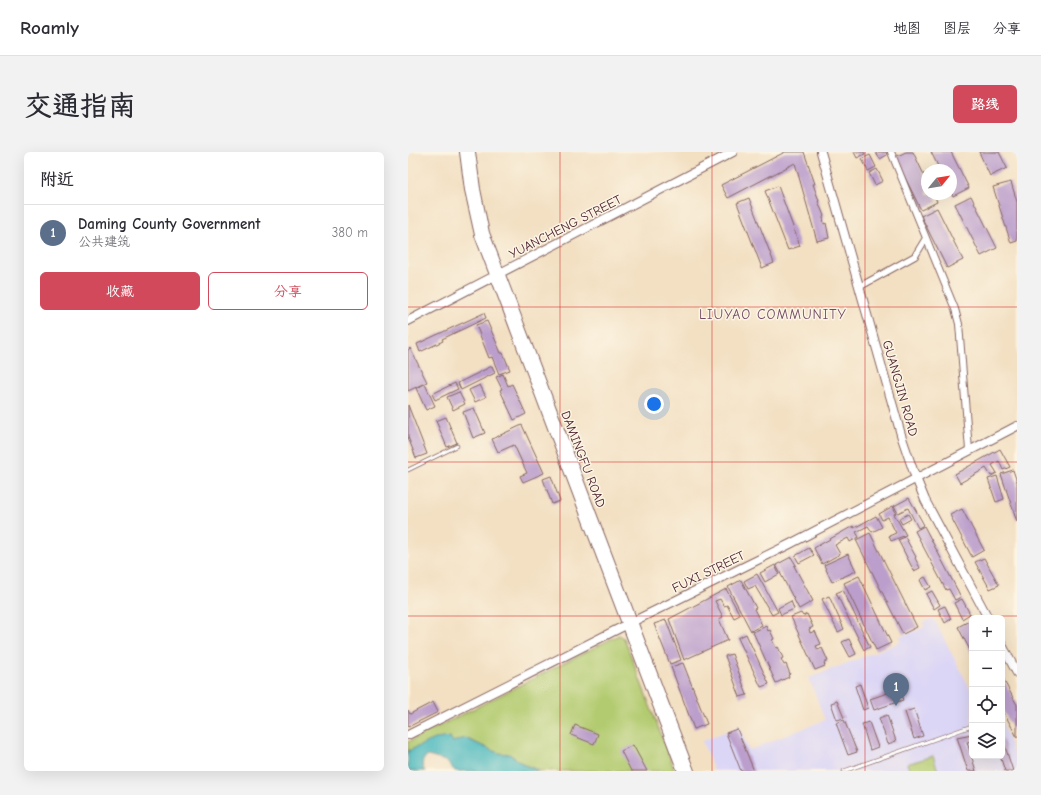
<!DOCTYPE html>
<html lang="zh">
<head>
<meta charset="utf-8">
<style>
  :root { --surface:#fff; --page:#f2f2f3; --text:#2b2b33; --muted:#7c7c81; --line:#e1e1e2; --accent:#d1495b }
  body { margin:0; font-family:"Comic Neue","LXGW WenKai TC",sans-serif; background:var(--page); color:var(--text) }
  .controls { position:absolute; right:12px; bottom:12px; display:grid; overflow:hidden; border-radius:6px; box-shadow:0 4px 16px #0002 }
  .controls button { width:36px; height:36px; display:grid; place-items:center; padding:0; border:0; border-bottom:1px solid var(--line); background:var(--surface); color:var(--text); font:20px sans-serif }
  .compass { position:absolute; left:513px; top:12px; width:36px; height:36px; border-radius:50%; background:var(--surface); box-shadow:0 4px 16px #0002; rotate:60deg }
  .you { position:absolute; left:246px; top:252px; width:14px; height:14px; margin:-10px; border:3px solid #fff; border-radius:50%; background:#1a73e8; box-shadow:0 0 0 6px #1a73e833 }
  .badge { display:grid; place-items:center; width:26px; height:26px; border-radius:50%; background:var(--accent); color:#fff; font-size:13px; font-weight:700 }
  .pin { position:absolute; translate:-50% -33px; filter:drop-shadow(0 1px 2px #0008) }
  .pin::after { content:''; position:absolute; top:21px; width:14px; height:12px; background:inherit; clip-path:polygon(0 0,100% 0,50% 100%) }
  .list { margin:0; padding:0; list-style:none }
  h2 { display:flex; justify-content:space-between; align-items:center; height:52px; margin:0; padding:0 16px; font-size:17px }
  h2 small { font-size:13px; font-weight:400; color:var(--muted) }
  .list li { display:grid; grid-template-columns:26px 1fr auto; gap:12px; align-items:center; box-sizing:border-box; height:56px; padding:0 16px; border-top:1px solid var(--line) }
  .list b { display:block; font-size:15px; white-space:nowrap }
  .list p { margin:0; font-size:13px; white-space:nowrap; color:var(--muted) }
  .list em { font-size:13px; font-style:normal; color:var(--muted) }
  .actions { display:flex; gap:8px; padding:12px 16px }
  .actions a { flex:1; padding:9px 0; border:1px solid var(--accent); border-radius:6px; text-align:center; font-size:14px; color:var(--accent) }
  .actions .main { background:var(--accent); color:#fff }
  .icon { flex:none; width:22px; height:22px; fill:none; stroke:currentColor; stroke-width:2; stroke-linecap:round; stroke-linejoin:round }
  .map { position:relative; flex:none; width:609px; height:619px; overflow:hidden; border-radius:6px }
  header { display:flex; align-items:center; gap:24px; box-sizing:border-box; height:56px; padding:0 20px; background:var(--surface); border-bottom:1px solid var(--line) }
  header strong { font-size:19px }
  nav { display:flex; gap:22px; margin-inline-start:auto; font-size:14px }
  .intro { display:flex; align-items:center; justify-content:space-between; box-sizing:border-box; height:96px; padding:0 24px }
  h1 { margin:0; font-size:28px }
  .button { padding:10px 18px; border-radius:6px; background:var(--accent); color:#fff; font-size:14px; font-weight:700 }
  main { display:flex; gap:24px; padding:0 24px }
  aside { flex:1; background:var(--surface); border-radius:6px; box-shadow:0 4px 16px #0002 }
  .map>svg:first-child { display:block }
</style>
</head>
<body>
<header>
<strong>Roamly</strong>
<nav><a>地图</a><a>图层</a><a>分享</a></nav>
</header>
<div class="intro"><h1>交通指南</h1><a class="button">路线</a></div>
<main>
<aside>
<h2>附近<small></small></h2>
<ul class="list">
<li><span class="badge" style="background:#5c6f8a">1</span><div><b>Daming County Government</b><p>公共建筑</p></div><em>380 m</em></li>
</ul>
<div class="actions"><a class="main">收藏</a><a>分享</a></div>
</aside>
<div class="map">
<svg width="609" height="619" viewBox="0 0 609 619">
  <rect width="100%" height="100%" fill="#fcf5e5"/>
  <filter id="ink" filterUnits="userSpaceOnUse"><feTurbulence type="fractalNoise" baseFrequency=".025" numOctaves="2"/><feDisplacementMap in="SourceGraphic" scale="8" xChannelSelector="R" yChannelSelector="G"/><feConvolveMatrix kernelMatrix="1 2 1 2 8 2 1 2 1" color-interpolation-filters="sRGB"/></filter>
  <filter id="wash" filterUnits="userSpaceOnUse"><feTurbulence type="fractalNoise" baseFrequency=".012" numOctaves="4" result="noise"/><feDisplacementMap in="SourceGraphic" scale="16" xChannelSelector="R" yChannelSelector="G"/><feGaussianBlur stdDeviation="0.9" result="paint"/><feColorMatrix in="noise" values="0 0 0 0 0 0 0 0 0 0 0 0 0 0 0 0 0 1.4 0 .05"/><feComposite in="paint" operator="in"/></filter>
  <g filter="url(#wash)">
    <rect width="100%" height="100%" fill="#f3e0c3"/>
    <!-- built -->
    <path fill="#dcd6f6" d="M525,466L564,540V604H594V569L609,611V619H306L294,589L331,574L341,598L417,568L401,526L493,490L491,485L517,475L515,471Z"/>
    <!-- green -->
    <path fill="#b2cb70" stroke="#7e754e" d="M211,483L216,486L267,619H132L117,613L101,602L90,601L57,586L45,590L0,599V590Z
      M525,604L530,619H502L499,612Z"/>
    <!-- water -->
    <path fill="#48b8be" stroke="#496c74" d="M42,585L45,590L57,586L90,601L101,602L117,613L132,619H47L38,609L20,604C13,607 13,614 17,619H0V599L27,587Z"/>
    <g id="blocks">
      <!-- building -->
      <path fill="#bb9ecc" d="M377,0H396L407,32H405L411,49H410L416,64L415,65L416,72L418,71L421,86L409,89L387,11L320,46L313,33Z
        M446,0H456L457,2L449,6Z
        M467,0H478L479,3L472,7Z
        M498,0H505L519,29V42H526L529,50L513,58L487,5Z
        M523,0H543L561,36L545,44L543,40V18H532Z
        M571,0H591L599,16L582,24Z
        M462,3L468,15L460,19L454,7Z
        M469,17L475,29L467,33L461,21Z
        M603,30L609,50V89L603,91L585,35Z
        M370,34L392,94L380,98L357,39Z
        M563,44L589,96L573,104L547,52Z
        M341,46L366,111L354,116L329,51Z
        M529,56L555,108L539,116L513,64Z
        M76,161L78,166L34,187L35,189L12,200L9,192Z
        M79,169L93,201H95L102,218L91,222L84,205L81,206L68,173Z
        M2,196L19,230L0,239V198Z
        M84,214L87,221L53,238L50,231Z
        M95,222L100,234L104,232L118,262L106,268L92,238L94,237L88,225Z
        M47,231L50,237L27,248L24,242Z
        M17,232L27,254L18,258L8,236Z
        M72,233L78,245L67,250L61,238Z
        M51,240L57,252L45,258L39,245Z
        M0,253L19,302L8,306L0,285Z
        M66,256L77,281L65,286L55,260Z
        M38,265L49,291L39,295L28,269Z
        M114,273L136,321L115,330L112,324L119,321L106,293L90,300L84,287Z
        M592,297L602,315L595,318L591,309L584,313L589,321L583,324L578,316L552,331L547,322Z
        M605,318L609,330V370L593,322Z
        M143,324L152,349L144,352L135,327Z
        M589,324L596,347L588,350L580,327Z
        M501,346L516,373L510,376L500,356L490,361L486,354Z
        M485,354L488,361L486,362L498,383L483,389L481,384L488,381L480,365L474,368L471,362Z
        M554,357L576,398L564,405L542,363Z
        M500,362L503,367L494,372L491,367Z
        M468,364L474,375L464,380L460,374L448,380L451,385L442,390L440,386L427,393L432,402L414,412L406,396L445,374L446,376Z
        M516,374L553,445L547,448L541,437L538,438L507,379Z
        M462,381L509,475L495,482L448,388Z
        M497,385L508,405L507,406L512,416L506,419L490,388Z
        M401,396L406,403L391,411L387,404Z
        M440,402L448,419L424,430L416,413Z
        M383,405L388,413L386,414L405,449L391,457L368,413Z
        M576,406L591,433L582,437L567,410Z
        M367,413L371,422L357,430L352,421Z
        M349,422L370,460L364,463L347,434L340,437L336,429Z
        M451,424L483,491L468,498L436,431Z
        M517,425L523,435L517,438L512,428Z
        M333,428L348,456L346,457L354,473L343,479L320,435Z
        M318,437L332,463L326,466L319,453L316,454L312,447L307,449L315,465L311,467L320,488L276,508L261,467Z
        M435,438L462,495L456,498L428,441Z
        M524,439L532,453L526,457L518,442Z
        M421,444L436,477L430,480L414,447Z
        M554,447L562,462L554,467L546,451Z
        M383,449L386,457L373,463L370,456Z
        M537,454L543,467L537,471L530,457Z
        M393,461L395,464L399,462L405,475L401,477L402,481L407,479L413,492L408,494L410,498L414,496L420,509L416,511L417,514L407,518L383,465Z
        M258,468L273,508L262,512L246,472Z
        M563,468L564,470V502L550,475Z
        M358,474L360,479L362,478L366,487L364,488L368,496L370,495L375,506L373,507L376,513L378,512L382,522L380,523L381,525L368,531L345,480Z
        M338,482L361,532L353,535L330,486Z
        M441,487L448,502L442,505L434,490Z
        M324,502L339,543L332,545L317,504Z
        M275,511L299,572L286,577L263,515Z
        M594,525L609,553V585L594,557Z
        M452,532L460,556L455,558L447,534Z
        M491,537L495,548L466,558L462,547Z
        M429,549L436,566L429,568L423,551Z
        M25,550L30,560L0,575V558L2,562Z
        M506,557L515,584L506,587L497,560Z
        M479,563L488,589L480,592L471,566Z
        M436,568L449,600L440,603L428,571Z
        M461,570L470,595L462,598L454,572Z
        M167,573L190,582L186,592L163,583Z
        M329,577L346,619H333L318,581Z
        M564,582V589L559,590L568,619H560L549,585Z
        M594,585L605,619H597L592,604H594Z
        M225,593L239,619H223L213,599Z"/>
    </g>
  </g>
  <g filter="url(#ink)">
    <use href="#blocks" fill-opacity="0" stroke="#856360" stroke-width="1"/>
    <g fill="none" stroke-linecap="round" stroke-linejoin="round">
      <!-- service casing -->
      <g stroke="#856360" stroke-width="4.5">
        <path id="service" d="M0,318L49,294
          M436,619L564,574"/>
      </g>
      <!-- minor casing -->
      <g stroke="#856360" stroke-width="8">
        <path id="minor" d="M483,0L547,157L551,172L561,298
          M451,135L507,104L518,86"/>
      </g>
      <!-- tertiary casing -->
      <g stroke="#856360" stroke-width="10">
        <path id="tertiary" d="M56,0L61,38L71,83L274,619
          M63,0L68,37L77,81L282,619
          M413,0L494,286L506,321L517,348L580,466
          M0,169L325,0
          M594,493L609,521
          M0,583L218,473L382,392L609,274"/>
      </g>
      <!-- service -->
      <use href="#service" stroke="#fff" stroke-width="3"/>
      <!-- minor -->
      <use href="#minor" stroke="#fff" stroke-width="6"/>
      <!-- tertiary -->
      <use href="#tertiary" stroke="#fff" stroke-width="8"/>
    </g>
  </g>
  <!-- grid -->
  <path fill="none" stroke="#d62828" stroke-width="1" stroke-opacity="0.55" d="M152,0V619M304,0V619M457,0V619M0,155H609M0,310H609M0,464H609"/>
  <g text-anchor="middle" stroke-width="3" stroke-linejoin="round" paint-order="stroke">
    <!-- street labels -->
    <g font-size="13" fill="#4a1f2b" stroke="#fcf5e5">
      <text transform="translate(157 74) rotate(-27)" y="5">YUANCHENG STREET</text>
      <text transform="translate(493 236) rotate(74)" y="5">GUANGJIN ROAD</text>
      <text transform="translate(176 307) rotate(69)" y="5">DAMINGFU ROAD</text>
      <text transform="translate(300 419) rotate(-26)" y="5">FUXI STREET</text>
    </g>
    <!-- neighbourhood labels -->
    <g font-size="14" letter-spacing="1" fill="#724b63" stroke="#fcf5e5">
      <text x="365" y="167">LIUYAO COMMUNITY</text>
    </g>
  </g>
</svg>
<div class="controls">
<button>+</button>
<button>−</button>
<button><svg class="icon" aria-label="locate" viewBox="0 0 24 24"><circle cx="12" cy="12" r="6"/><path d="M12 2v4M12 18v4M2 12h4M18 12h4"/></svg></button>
<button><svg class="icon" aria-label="layers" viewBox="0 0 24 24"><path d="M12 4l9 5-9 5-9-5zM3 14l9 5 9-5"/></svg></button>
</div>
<svg class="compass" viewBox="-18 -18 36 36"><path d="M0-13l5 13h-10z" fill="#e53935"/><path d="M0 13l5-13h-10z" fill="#7c7c81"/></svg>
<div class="you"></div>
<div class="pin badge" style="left:488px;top:554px;background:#5c6f8a">1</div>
</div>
</main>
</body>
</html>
